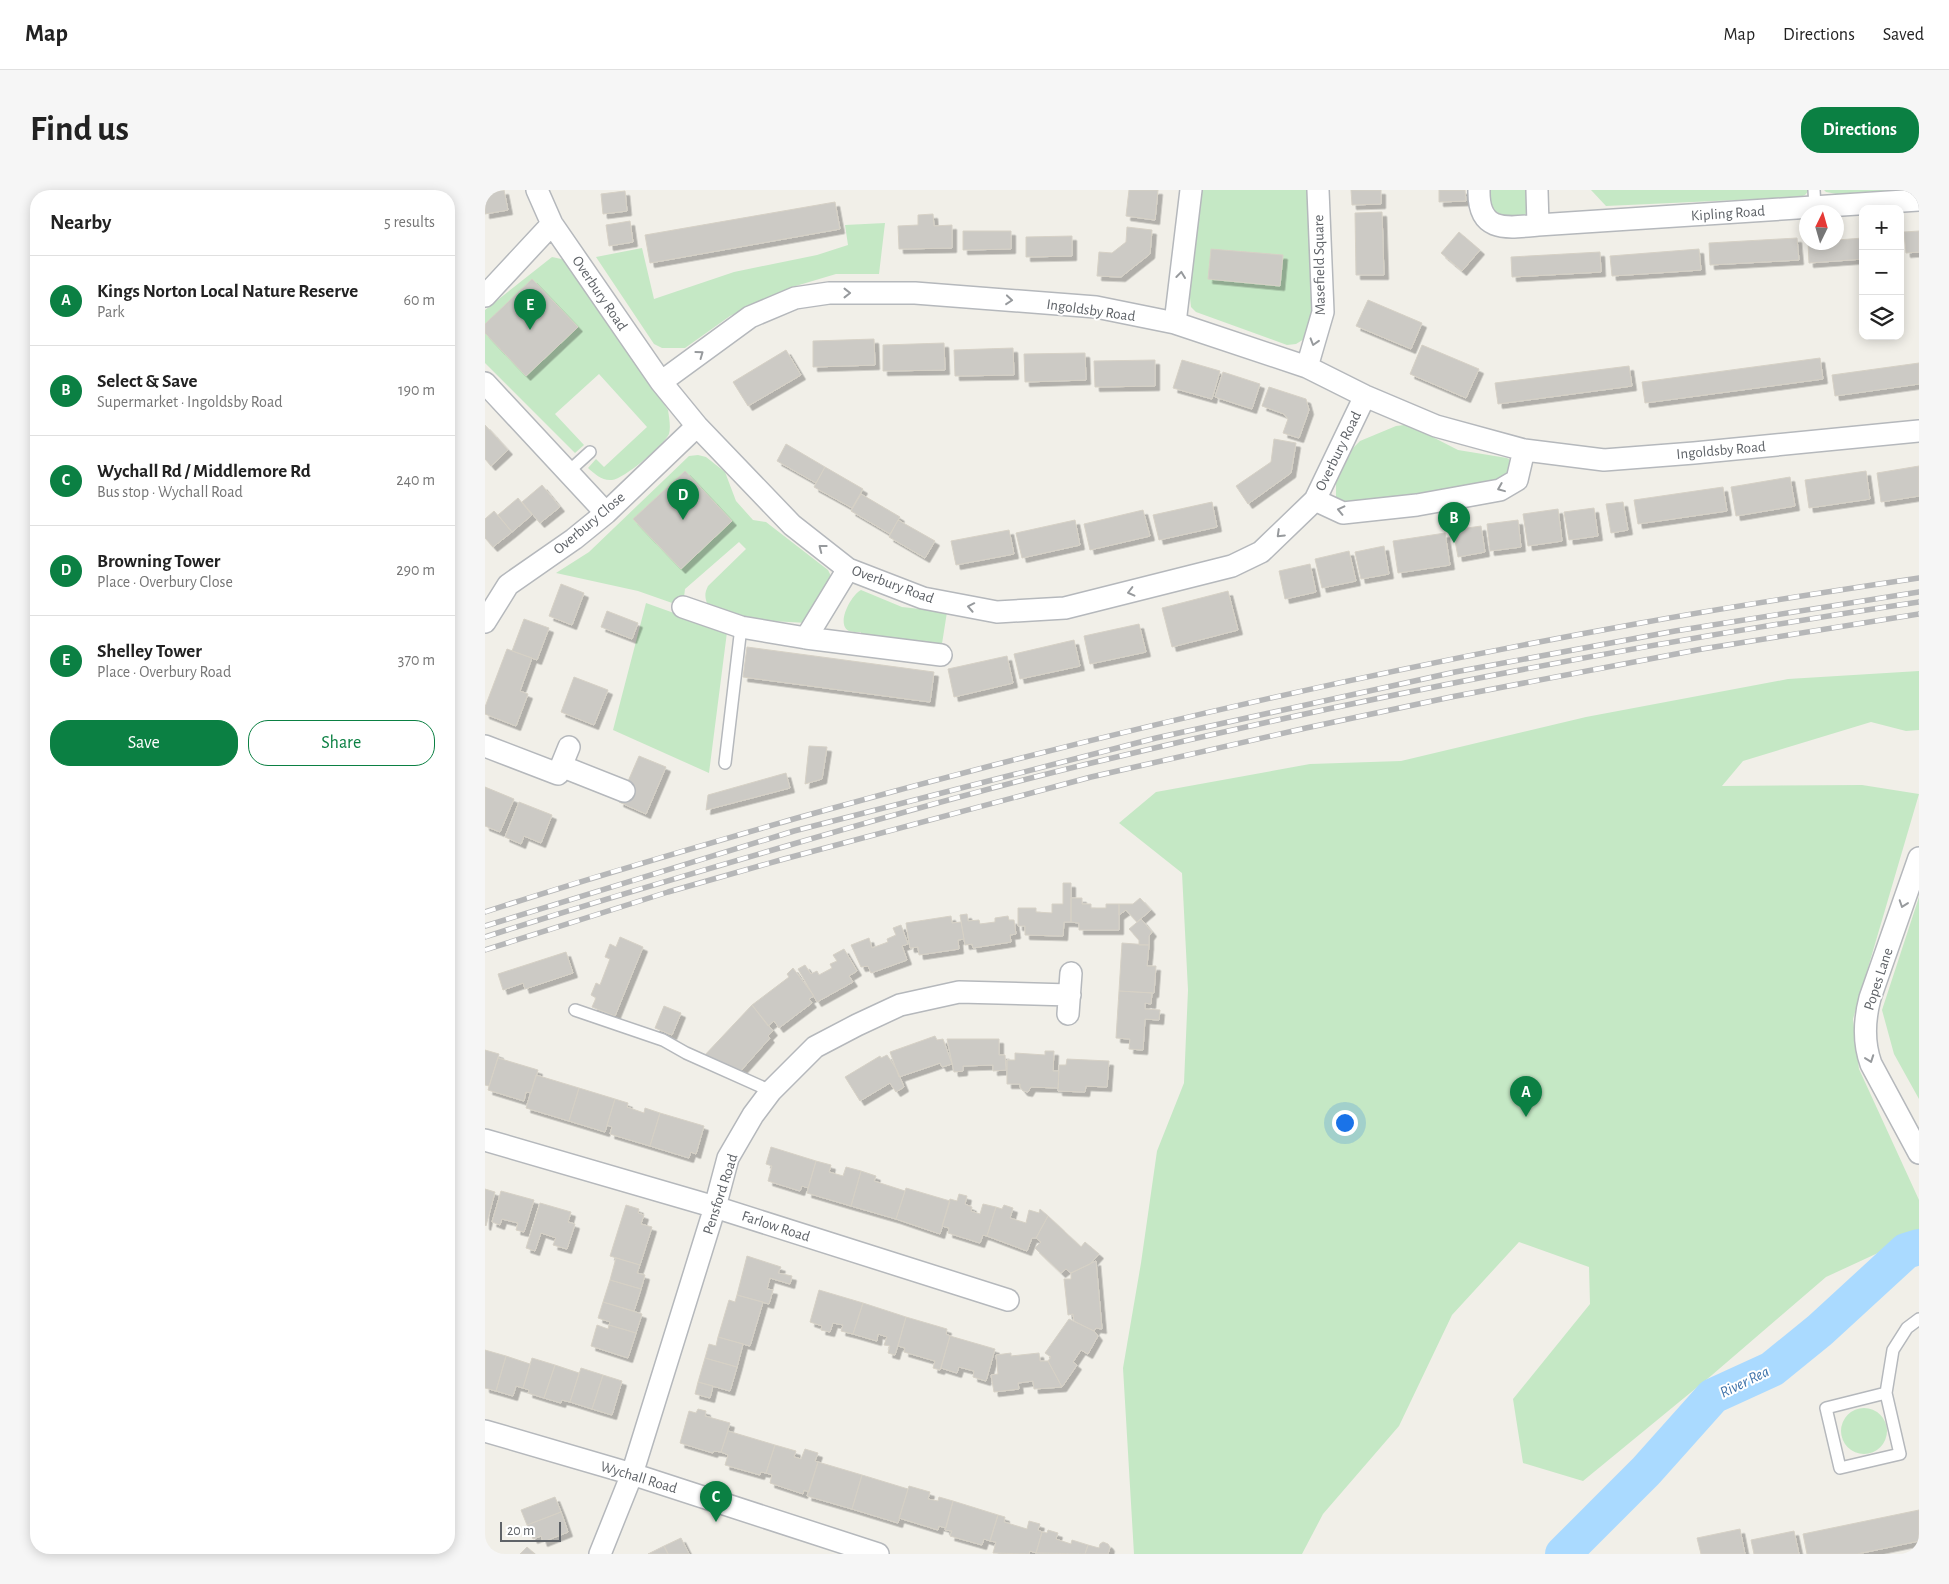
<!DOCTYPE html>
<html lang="en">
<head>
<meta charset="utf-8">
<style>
  :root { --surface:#fff; --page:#f6f6f6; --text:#222; --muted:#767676; --line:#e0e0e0; --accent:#0b8043 }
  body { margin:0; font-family:"Alegreya Sans",sans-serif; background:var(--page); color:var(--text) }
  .controls { position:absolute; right:15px; top:15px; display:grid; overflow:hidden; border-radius:10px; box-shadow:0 2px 12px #0003 }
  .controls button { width:45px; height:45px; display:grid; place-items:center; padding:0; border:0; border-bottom:1px solid var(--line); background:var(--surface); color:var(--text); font:25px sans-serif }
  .compass { position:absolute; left:1314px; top:15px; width:45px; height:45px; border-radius:50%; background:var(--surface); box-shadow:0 2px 12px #0003; rotate:5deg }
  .scale { position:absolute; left:15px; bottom:12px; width:61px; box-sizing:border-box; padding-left:5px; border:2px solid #5f6368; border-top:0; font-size:14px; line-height:18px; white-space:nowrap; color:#5f6368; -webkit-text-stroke:4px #fff; paint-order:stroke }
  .you { position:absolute; left:859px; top:932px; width:18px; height:18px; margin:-12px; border:4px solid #fff; border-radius:50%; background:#1a73e8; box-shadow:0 0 0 8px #1a73e833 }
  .badge { display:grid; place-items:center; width:32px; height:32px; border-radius:50%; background:var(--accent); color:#fff; font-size:16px; font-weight:700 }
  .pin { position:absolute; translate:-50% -41px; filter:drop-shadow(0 1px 2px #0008) }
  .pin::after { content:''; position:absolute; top:26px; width:18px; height:15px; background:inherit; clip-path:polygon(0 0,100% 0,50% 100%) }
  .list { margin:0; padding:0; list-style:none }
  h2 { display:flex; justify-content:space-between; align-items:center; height:65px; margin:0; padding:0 20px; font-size:21px }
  h2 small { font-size:16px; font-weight:400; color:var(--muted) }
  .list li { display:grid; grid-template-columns:32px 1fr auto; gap:15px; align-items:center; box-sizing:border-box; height:90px; padding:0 20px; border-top:1px solid var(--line) }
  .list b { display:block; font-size:19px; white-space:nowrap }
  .list p { margin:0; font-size:16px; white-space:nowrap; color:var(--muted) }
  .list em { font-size:16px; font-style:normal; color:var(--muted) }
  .actions { display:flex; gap:10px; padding:15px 20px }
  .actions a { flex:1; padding:11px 0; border:1px solid var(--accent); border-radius:20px; text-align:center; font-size:18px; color:var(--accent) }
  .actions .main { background:var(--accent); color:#fff }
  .icon { flex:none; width:28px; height:28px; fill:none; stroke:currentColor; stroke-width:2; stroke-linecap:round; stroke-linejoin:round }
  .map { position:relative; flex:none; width:1434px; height:1364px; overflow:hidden; border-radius:20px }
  header { display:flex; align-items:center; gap:30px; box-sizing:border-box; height:70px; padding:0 25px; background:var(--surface); border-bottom:1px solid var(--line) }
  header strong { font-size:24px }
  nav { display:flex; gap:28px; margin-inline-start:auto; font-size:18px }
  .intro { display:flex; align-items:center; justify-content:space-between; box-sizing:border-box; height:120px; padding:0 30px }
  h1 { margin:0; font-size:35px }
  .button { padding:12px 22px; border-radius:20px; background:var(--accent); color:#fff; font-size:18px; font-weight:700 }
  main { display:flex; gap:30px; padding:0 30px }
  aside { flex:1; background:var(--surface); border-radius:20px; box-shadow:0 2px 12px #0003 }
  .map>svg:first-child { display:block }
</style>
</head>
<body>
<header>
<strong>Map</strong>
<nav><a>Map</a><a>Directions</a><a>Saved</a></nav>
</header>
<div class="intro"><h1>Find us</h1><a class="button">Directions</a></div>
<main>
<aside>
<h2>Nearby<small>5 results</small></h2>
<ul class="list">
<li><span class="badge">A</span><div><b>Kings Norton Local Nature Reserve</b><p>Park</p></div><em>60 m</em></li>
<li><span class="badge">B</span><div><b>Select &amp; Save</b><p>Supermarket · Ingoldsby Road</p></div><em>190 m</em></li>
<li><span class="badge">C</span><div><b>Wychall Rd / Middlemore Rd</b><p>Bus stop · Wychall Road</p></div><em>240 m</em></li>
<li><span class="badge">D</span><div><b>Browning Tower</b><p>Place · Overbury Close</p></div><em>290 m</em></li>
<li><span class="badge">E</span><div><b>Shelley Tower</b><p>Place · Overbury Road</p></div><em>370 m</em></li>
</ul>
<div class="actions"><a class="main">Save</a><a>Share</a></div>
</aside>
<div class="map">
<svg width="1434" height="1364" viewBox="0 0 1434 1364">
  <defs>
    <filter id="shadow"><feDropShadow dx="4.5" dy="4.5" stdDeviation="0" flood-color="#0004"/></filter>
  </defs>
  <rect width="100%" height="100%" fill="#f1efe8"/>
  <!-- green -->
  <path fill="#c5e8c5" d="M717,0H829L834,119L824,146L811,154L802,155L711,122L706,117L704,99Z
    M1000,0H1047C1046,6 1046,14 1044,19C1038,34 1015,27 1007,18C1003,14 1001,6 1000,0Z
    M1106,0H1324L1320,5L1315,7L1121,16Z
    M1339,0H1410L1352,4L1341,2Z
    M400,33L394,84H351L304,98L245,126L200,158H177L169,154L111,67L157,58L169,109L249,82L332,65L363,55L360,35Z
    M67,67L81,70L183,220C184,227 186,237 184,244C179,255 139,289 127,290C117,291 110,284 103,278L111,269L119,277L162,237L114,184L70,224L99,255L90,263L0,173V120Z
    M919,235L928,237L973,260L1022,268L1028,272L1029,276L1015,293L863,316L851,310V293L868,258L875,251L911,236Z
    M213,265L221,267L240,282L251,311L268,330L281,332L343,380L346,386L345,393L322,433L268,430L223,416C220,408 219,404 223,396L261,359L254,352L200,399L199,407L190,414L153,401L71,383L104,362L204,266Z
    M376,400L417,417L462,422L456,460L375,449L376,442C372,442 367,442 364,441C350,434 367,404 376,400Z
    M161,413L242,442L224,583L128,540Z
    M1434,481V540L1421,541L1386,532L1258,571L1237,596L1377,595L1434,604L1368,829L1374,879L1434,1010V1044L1341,1087L1227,1185L1098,1291L1038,1273L1028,1209L1105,1114L1104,1077L1034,1052L967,1125L914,1236L838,1324L817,1364H649L638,1178L656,1073L672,961L699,893L703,800L697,683L634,633L671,602L825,574L916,571L1101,527L1303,489Z
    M1434,707V909L1409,864L1397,820Z
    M1356 1241a23 23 0 1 1 46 0a23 23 0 1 1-46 0Z"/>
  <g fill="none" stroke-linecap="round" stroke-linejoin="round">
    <!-- river -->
    <path stroke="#aadaff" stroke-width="36" d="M1078,1364L1161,1281L1228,1206L1287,1179L1335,1140L1421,1061L1434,1057"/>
  </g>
  <!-- building -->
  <path fill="#cccac5" stroke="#d6d1c6" filter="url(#shadow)" d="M19,0L23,20L0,24V3Z
    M644,0H673L670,30L641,26Z
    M866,0H896V14L867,15Z
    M954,0H980L981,11L954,12Z
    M140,1L142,21L118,24L116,4Z
    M350,12L355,39L165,73L160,45Z
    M897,22L899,85H871L870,23Z
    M448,24L449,36L467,35V58L414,59L413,36L433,35V25Z
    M145,31L148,52L124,56L121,35Z
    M642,37L667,40L665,64L636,87L612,86L614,62L627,63L641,52Z
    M478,41H526V59L478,60Z
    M1434,41V62L1421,63L1419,42Z
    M974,42L995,60L977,81L956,63Z
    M587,46V66L541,67V47Z
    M1312,48L1314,70L1225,75L1224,53Z
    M1378,48V69L1324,73L1323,52H1352V50Z
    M726,59L798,65L795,96L723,89Z
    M1214,59L1216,80L1127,86L1125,66Z
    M1115,62L1116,82L1027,87L1026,67Z
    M47,89L93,137L41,186L0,143V134Z
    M883,110L937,133L926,159L871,136Z
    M389,149L390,175L328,177V151Z
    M459,153L460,180L398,181V155Z
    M937,155L994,179L981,208L925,184Z
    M528,158L529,185L470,186L469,160Z
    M301,160L316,185L263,216L248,192Z
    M600,163L601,190L540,192L539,164Z
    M1335,168L1338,189L1160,213L1157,192Z
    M670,170V196L610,197L609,171Z
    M697,170L735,181L727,209L688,198Z
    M1434,173V194L1350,206L1347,185Z
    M1144,176L1147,196L1013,214L1010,193Z
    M738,182L775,194L767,219L730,207Z
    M784,197L821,209L824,220L814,248L798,243L803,229L799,224L777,216Z
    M0,235L23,260L6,276L0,269Z
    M789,249L811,253L806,283L763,314L751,296L786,272Z
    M301,254L340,277L331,293L292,271Z
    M1434,276V306L1396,312L1392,283Z
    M340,277L378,299L367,318L329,297Z
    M200,281L247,331L196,379L148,329Z
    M1381,281L1385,309L1324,318L1320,290Z
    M1305,287L1310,316L1251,326L1246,297Z
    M57,295L75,317L55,333L37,312Z
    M1238,297L1242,321L1153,334L1149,310Z
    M376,304L415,327L405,344L366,321Z
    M33,308L47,325L27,342L13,325Z
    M727,312L732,337L674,350L668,325Z
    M1138,312L1143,340L1126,343L1121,314Z
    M1109,318L1113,346L1084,350L1079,322Z
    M1073,319L1077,351L1043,356L1038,324Z
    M658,320L665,346L605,360L599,334Z
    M9,321L27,342L8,357L0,348V329Z
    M413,330L450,351L440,368L404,347Z
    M590,330L595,355L537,368L531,343Z
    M1033,330L1036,357L1005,361L1002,334Z
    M996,336L1000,362L973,367L968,340Z
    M524,340L529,364L471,375L466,351Z
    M960,343L965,375L913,383L908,351Z
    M899,356L904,384L876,389L870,362Z
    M864,361L871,391L837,398L830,369Z
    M825,374L831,402L800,409L794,381Z
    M76,394L99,403L87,435L64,426Z
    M743,401L753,440L687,457L677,418Z
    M122,421L153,433L147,449L116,437Z
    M39,429L64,438L52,470L27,461Z
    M654,434L661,462L605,474L599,446Z
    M589,450L595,476L535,489L529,464Z
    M262,457L449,482L445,512L258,487Z
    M22,459L47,468L35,501L43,504L31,536L0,524V517Z
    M522,466L528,493L469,507L463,479Z
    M89,487L123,500L109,535L76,522Z
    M324,556L342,557L337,589L320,594Z
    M154,566L181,577L161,624L134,612Z
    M301,583L305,598L221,620L223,605Z
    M0,597L29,609L15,642L0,636Z
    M34,612L67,625L56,653L39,646L36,654L20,647Z
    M578,693H586V732H579L578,746L540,745V736H533V718H551V722L567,723V714H578Z
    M586,708H597V714H606V718H621V714H634V740H594V733L586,732Z
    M655,708L666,720L652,732L641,720L634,725V714H648Z
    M482,724L483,731L494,730L495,734L510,732V728L523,726L524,730H529L531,744L525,745L526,752L488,758L487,754L480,755L475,725Z
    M466,726L467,733L476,732L479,749L473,750L474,759L434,765L433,757L425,758L421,733Z
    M656,729L667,742L664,746V755H654V750L644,739Z
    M416,735L423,754L417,756L422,770L386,783L383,776L376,777L366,755L384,748L387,758L403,752L402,749L411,745L408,738Z
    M135,747L158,757L130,826L107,817L111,808L106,805L111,793L115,795L125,769L120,767L125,754L131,757Z
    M637,753L664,755L662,776H671L669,803L634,801Z
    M359,759L372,781L364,786L368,792L332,812L313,779L320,775L326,784L332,781L334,785L347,778L345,774L352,771L348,765Z
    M81,762L88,783L40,799L38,793L18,800L13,784Z
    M308,778L329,806L324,809L327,813L294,838L289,831L283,836L267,815L304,787L302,784Z
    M634,801L667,803L666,814L660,813V819L675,820L674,830L660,829L658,860L644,859L645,849L631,848Z
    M267,815L288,841L283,846L285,848L253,884L218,867Z
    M179,816L196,823L187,845L170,838Z
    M450,846L452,850L458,849L467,874L457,877L455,873L414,887L405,862Z
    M462,849H514V865H520L521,880L508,881V875L478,876V881L469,882Z
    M0,860L14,864L4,896L0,895Z
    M560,861H569L568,881H574L573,898L546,897L543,902L538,901L535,897V894H522V870H530V863L560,865Z
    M402,865L412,880L419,897L411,902L405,893L375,911L360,887L395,866L396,868Z
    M13,868L53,880L46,903L41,902L39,911L3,900Z
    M582,869L624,871L622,897L601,896L600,902L573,901L574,875H581Z
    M51,885L94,898L84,931L41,918Z
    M94,898L130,909L120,942L84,931Z
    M130,909L143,913L142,917L159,923L160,918L175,923L165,956L125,944L127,937L122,935Z
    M175,923L219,936L211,964L206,962L204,968L165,956Z
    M286,957L331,971L323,998L317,996L315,1001L283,991L287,976L281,974Z
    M331,971L346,975L344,982L358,986L361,977L376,981L366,1016L322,1003Z
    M376,981L391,986L389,991L420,1001L411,1029L366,1016Z
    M421,998L465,1011L455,1044L411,1029Z
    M0,999L10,1002L1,1036L0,1035Z
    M16,1001L49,1010L39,1042L31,1040L33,1033L17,1029L15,1035L7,1032Z
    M474,1004L482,1006L480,1014L487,1017L486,1021L495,1024L498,1014L511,1017L502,1046L498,1045L495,1053L463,1043L464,1038L457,1036L465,1009L472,1011Z
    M55,1013L86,1022L83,1032L90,1034L82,1059L68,1055L71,1048L56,1043L50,1061L41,1058Z
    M141,1015L154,1019L153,1023L159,1025L156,1034L167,1037L155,1075L125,1066Z
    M519,1015L528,1018L525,1028L541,1033L544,1020L554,1023L555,1019L563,1026L551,1048H547L542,1061L502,1046L511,1017L517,1019Z
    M563,1026L596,1057L600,1052L614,1064L605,1074L586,1083L581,1079L576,1083L550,1058L556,1052L551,1048Z
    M262,1066L296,1077L293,1083L307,1086L305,1094L285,1088L282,1099L288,1100L284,1114L252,1105Z
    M131,1068L155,1075L152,1083L160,1085L156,1099L125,1090Z
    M611,1071L617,1139L611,1138L609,1141L589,1131L588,1124L583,1125L579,1089H586V1083Z
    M125,1090L156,1099L149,1121L118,1112Z
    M334,1100L378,1113L368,1144L356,1141L358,1135L348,1133L345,1142L336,1140L337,1136L325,1132Z
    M252,1105L278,1112L265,1156L233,1147L244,1110L250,1112Z
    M118,1112L157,1124L151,1143L124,1135L125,1132L113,1128Z
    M378,1113L421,1127L410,1165L403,1163L405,1156L399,1155L402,1147L393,1144L392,1151L368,1144Z
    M421,1127L462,1139L461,1144L465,1146L455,1180L448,1178L450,1171L419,1162L420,1158L413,1156Z
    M584,1129L609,1141L613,1146L603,1164L596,1160L588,1172L592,1175L577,1197L563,1171L566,1167L560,1163Z
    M112,1135L123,1139L124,1135L151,1143L143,1168L106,1156Z
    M465,1146L510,1159L501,1191L488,1187L489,1181L474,1177L472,1183L456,1178Z
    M233,1147L258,1154L252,1177L220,1168L224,1154L231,1156Z
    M0,1160L21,1166L11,1201L0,1198Z
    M526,1163V1166L554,1163L555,1171H563L577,1197L549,1199L548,1191L533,1193L534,1199L509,1202L506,1185L513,1184L511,1165Z
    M21,1166L45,1174L38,1198L31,1196L28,1206L11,1201Z
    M47,1168L70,1175L59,1208L43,1203L44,1200L38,1198Z
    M220,1168L252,1177L245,1201L213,1192Z
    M70,1175L94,1183L85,1212L77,1210L76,1213L59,1208Z
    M96,1178L118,1185L107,1219L85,1212Z
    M118,1185L137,1191L127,1225L107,1219Z
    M213,1192L228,1196L225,1208L210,1204Z
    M213,1219L221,1221L220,1226L245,1233L236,1262L229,1261L228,1263L195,1253L204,1221L211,1223Z
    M243,1241L290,1255L281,1283L276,1282L275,1285L240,1275L243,1265L236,1262Z
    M290,1255L311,1261L309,1267L316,1269L320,1259L333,1263L330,1271L333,1272L324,1302L319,1300L318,1304L285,1293L287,1285L281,1283Z
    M333,1272L377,1285L367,1319L322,1306Z
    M377,1285L423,1299L413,1333L367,1319Z
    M424,1296L445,1302L443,1309L453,1311L454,1307L468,1311L461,1338L454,1336L453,1340L414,1328Z
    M70,1307L76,1322L42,1335L36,1320Z
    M468,1311L513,1325L505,1351L499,1349L497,1355L465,1346L467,1341L460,1340Z
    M1434,1320V1351L1372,1364H1322L1318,1344Z
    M76,1322L83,1342L58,1352L56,1346L48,1349L42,1335Z
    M513,1325L520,1327L519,1332L542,1339L544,1331L555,1334L553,1340L557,1342L551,1363L545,1361L544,1364L508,1363L511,1352L505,1351Z
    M1255,1339L1260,1364H1216L1212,1348Z
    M563,1340L573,1343L571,1349L586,1354L587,1350L603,1355L600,1364L551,1363L557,1342L562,1343Z
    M1309,1341L1314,1364H1269L1266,1350Z
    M196,1348L204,1364H183L179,1356Z
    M618,1352L623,1354L625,1357L623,1364H600L603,1355L614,1358L615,1354Z
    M179,1356L183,1364H163Z
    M42,1357L50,1364H35Z"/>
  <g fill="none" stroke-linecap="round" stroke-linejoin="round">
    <!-- service casing -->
    <g stroke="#b5b8bc" stroke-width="14">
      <path id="service" d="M1329,0L1330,17
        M83,282L105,262
        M240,573L256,437
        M90,820L178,850L201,863L286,901
        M1401,1203L1341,1218L1355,1278L1415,1264L1401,1203L1408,1160L1422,1138L1434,1129"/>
    </g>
    <!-- minor casing -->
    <g stroke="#b5b8bc" stroke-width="24">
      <path id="minor" d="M52,0L67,34L176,192L212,236L307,335L363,379L438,408L512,422L580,418L747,376L776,362L830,310L880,206
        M994,0C993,43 1021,38 1053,35L1052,1
        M1053,35L1434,10
        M0,106L67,34
        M690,133L706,0
        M822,177L838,122L833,0
        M176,192L265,127L310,108L344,103H430L611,117L690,133L822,177L880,206L951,236L1039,260L1119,270L1209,263L1434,241
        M0,193L121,323
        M830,310L858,323L932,315L1015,300L1032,290L1039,260
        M198,417L256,437L321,448L456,465
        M0,432L23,395L89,349L121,323L212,236
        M321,448L363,379
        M0,556L73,584L84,557
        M76,576L139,601
        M1434,668L1385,808C1379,831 1378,852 1386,874L1434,963
        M583,824L586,783
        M0,950L230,1017L523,1110
        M0,1241L147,1284L393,1364
        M115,1364L147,1284L230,1017L243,968L268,925L286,901L330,857L372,835L415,815L474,802L585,805"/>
    </g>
    <!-- service -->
    <use href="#service" stroke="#fff" stroke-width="11"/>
    <!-- minor -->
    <use href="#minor" stroke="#fff" stroke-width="21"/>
    <!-- rail casing -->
    <g stroke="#b6b7b8" stroke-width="5.5">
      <path id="rail" d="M0,722C103,688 208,658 312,628C590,550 872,484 1156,433C1248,416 1341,402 1434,388
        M0,736L309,641L671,548L970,482L1190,441L1434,402
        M0,747C99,715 198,686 298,657C404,626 512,595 619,570C888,505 1161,453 1434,412
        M0,760L183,702L299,669L606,587L821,538L966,507L1217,459L1434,424"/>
    </g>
    <!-- rail -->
    <use href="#rail" stroke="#fff" stroke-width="4" stroke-dasharray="11" stroke-linecap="butt"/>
  </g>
  <!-- one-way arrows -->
  <defs><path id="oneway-chevron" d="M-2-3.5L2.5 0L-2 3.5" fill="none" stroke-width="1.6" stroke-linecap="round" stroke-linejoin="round" transform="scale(1.25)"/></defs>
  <g stroke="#979a9d">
    <use href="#oneway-chevron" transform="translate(696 85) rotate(-83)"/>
    <use href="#oneway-chevron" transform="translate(362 103)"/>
    <use href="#oneway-chevron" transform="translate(524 110) rotate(5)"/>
    <use href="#oneway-chevron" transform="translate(829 152) rotate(107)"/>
    <use href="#oneway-chevron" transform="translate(215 164) rotate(-36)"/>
    <use href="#oneway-chevron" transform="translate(1016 298) rotate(158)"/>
    <use href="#oneway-chevron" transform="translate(856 320) rotate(-167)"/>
    <use href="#oneway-chevron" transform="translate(795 344) rotate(136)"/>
    <use href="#oneway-chevron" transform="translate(337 358) rotate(-142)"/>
    <use href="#oneway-chevron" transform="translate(646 402) rotate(166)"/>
    <use href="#oneway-chevron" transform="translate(486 417) rotate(-169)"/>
    <use href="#oneway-chevron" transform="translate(1418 714) rotate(109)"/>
    <use href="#oneway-chevron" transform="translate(1385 869) rotate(70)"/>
  </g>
  <g text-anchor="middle" stroke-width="4" stroke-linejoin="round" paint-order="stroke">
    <!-- street labels -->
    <g font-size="15" fill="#5f6368" stroke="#fff">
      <text transform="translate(1243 23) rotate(-4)" y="5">Kipling Road</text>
      <text transform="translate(834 75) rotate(-91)" y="5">Masefield Square</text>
      <text transform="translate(115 103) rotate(56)" y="5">Overbury Road</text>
      <text transform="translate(606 120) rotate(8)" y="5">Ingoldsby Road</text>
      <text transform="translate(1236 260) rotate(-5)" y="5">Ingoldsby Road</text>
      <text transform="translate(853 261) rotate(-64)" y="5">Overbury Road</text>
      <text transform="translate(104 333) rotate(-40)" y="5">Overbury Close</text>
      <text transform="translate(408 394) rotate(20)" y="5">Overbury Road</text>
      <text transform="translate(1393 789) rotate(-72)" y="5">Popes Lane</text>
      <text transform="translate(235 1004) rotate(-72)" y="5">Pensford Road</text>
      <text transform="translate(291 1036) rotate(18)" y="5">Farlow Road</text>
      <text transform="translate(154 1287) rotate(17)" y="5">Wychall Road</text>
    </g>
    <!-- water labels -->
    <g font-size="16" font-style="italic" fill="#4174aa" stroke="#fff">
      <text transform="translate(1259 1191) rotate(-26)" y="6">River Rea</text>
    </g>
  </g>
</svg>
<div class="controls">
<button>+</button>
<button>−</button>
<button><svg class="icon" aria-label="layers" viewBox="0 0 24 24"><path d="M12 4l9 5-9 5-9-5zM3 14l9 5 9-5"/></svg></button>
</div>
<svg class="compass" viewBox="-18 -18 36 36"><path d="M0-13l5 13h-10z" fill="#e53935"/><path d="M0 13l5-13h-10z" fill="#767676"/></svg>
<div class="scale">20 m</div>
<div class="you"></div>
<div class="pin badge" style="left:1041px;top:927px">A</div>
<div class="pin badge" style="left:969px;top:353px">B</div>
<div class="pin badge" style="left:231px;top:1332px">C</div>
<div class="pin badge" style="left:198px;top:330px">D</div>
<div class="pin badge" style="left:45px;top:140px">E</div>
</div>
</main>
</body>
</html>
